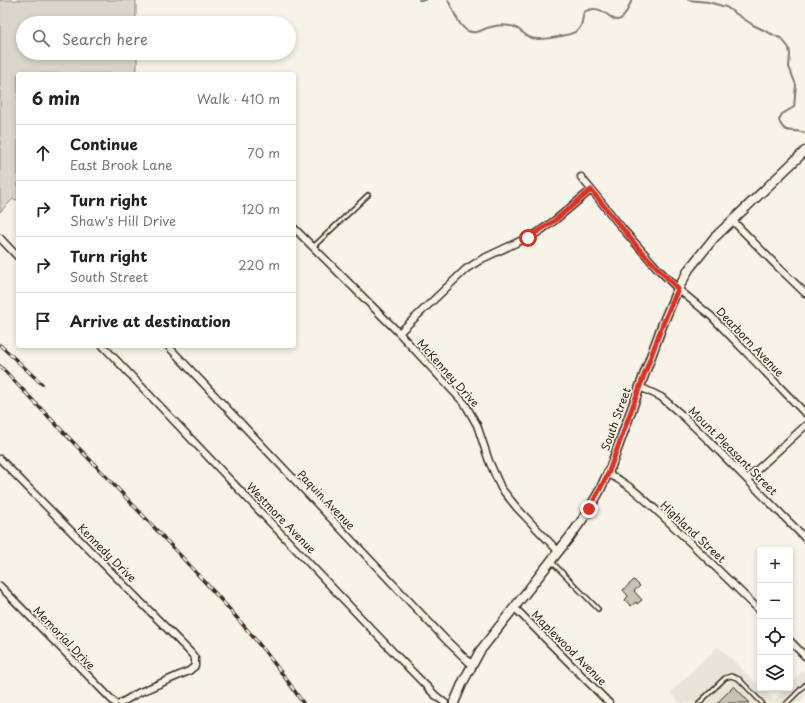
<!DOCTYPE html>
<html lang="en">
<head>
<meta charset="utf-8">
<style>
  :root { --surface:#fff; --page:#f6f6f6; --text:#222; --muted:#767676; --line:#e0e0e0 }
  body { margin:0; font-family:"Playpen Sans",sans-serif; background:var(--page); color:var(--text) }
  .controls { position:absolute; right:12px; bottom:12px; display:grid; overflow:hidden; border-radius:4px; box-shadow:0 2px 6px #0003 }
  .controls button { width:36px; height:36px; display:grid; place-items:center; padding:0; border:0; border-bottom:1px solid var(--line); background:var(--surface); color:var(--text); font:20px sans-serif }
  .stop { position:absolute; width:12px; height:12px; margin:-9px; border:3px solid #d93025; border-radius:50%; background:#fff }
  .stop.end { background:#d93025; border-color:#fff; box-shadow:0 1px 4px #0008 }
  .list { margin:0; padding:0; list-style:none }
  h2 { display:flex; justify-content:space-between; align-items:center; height:52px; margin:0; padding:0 16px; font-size:17px }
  h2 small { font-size:13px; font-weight:400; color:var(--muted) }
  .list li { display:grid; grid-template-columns:26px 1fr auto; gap:12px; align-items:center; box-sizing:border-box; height:56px; padding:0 16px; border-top:1px solid var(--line) }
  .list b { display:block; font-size:15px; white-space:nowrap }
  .list p { margin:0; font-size:13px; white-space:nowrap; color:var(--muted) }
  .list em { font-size:13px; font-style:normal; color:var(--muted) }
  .icon { flex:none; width:22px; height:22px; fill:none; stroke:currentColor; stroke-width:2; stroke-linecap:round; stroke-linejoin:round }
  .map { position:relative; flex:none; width:805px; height:703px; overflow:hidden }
  .search { position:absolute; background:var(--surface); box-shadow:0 2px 6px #0003; left:16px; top:16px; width:280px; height:44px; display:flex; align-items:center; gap:10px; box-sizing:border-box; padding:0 14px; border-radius:22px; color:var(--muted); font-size:15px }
  .panel { position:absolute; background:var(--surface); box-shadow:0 2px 6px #0003; left:16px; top:72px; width:280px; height:276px; border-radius:4px }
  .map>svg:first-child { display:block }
</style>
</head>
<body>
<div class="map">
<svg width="805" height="703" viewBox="0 0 805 703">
  <rect width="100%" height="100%" fill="#f7f3e8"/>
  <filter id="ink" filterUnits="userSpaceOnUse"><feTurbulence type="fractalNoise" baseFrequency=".025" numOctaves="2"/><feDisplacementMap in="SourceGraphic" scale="8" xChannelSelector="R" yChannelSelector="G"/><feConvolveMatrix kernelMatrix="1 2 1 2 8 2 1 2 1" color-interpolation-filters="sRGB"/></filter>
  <g filter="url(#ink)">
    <!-- built -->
    <path fill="#e9e4d9" d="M718,646L774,700L786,688H790V684L805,669V697L799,703H681L670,693Z"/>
    <!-- green -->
    <path fill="#dbd6cb" stroke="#8b8074" d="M0,0H136V23H23V53H137V74H18V200L13,199L0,212Z"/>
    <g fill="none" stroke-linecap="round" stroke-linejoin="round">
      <!-- stream -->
      <path stroke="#84786c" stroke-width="2" d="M419,0H425
        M448,0C453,9 458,26 468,31C478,35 483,28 491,27C497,25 504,25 510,26C518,26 523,35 531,38C539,41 571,36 578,30C583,26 582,18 584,12C605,0 612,29 623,17C627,13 629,5 632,0
        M688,0L708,2L726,7L753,25L782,39L789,48L790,54L789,67L796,85L794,107L782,114L779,120C784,136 794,128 805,133"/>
    </g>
    <!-- building -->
    <path fill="#c8c1b6" stroke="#3b2a1e" d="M634,580L640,586L634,591L642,600L637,604L636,602L631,606L625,600L628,596L623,590Z
      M734,686L750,703H717Z"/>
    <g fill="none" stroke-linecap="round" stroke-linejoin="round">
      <!-- service casing -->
      <g stroke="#3b2a1e" stroke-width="6">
        <path id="service" d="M313,247L368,195
          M552,562L598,609
          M699,703L725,678L731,676L739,679L762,703
          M787,703L805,685"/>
      </g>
      <!-- minor casing -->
      <g stroke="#3b2a1e" stroke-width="9">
        <path id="minor" d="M581,177L622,228L657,268L678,289L711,316L805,413
          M732,220L775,264L805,293
          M294,228L399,333L465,404L477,425L489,461L501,488L517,508L558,551
          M0,238L18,257
          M399,333L466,269L482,259L537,233L554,221L591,190
          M103,346L399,658L435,695L445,703
          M168,346L446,640L472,665
          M640,387L661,397L683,416L707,439L805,538
          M0,459L190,652L195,658V666L189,671L138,693L121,703
          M608,474C632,485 650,505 670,523C700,552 730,581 760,611
          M747,479L805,426
          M0,586L115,703
          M514,607L609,703
          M790,641L805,656"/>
      </g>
      <!-- tertiary casing -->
      <g stroke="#3b2a1e" stroke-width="11">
        <path id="tertiary" d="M454,703L463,682L480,651L569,538L585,516L599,492L611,466L662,326L675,295L689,269L714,238L805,151"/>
      </g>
      <!-- service -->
      <use href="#service" stroke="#f7f3e8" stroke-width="3"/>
      <!-- minor -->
      <use href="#minor" stroke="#f7f3e8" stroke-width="6"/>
      <!-- tertiary -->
      <use href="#tertiary" stroke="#f7f3e8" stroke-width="8"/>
      <!-- rail casing -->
      <g stroke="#3b2a1e" stroke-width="3.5">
        <path id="rail" d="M0,345L42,384
          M0,366C59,428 119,489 177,552C222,600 266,648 303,703"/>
      </g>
      <!-- rail -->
      <use href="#rail" stroke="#f7f3e8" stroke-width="2" stroke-dasharray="6" stroke-linecap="butt"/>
    </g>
  </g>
  <g fill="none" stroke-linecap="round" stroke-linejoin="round" filter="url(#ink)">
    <!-- route -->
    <path stroke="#d93025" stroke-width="5" d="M528,238L554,221L591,190L640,250L678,289L662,326L608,474L589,509"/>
  </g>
  <g text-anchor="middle" stroke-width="3.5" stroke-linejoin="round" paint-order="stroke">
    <!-- street labels -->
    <g font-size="11" fill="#3b2a1e" stroke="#f7f3e8">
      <text transform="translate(750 342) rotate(46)" y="4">Dearborn Avenue</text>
      <text transform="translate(448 373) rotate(48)" y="4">McKenney Drive</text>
      <text transform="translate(616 419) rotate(-70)" y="4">South Street</text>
      <text transform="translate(733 451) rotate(45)" y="4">Mount Pleasant Street</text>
      <text transform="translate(326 500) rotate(46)" y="4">Paquin Avenue</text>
      <text transform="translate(281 518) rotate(46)" y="4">Westmore Avenue</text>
      <text transform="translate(693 532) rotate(43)" y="4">Highland Street</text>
      <text transform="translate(107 553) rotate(45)" y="4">Kennedy Drive</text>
      <text transform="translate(64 638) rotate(46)" y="4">Memorial Drive</text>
      <text transform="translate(569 648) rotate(45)" y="4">Maplewood Avenue</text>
    </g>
  </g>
</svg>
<div class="controls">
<button>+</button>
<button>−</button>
<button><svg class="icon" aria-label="locate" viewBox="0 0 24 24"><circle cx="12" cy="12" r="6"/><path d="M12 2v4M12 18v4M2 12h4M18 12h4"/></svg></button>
<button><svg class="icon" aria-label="layers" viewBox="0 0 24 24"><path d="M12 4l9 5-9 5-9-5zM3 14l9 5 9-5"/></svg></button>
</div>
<div class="stop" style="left:528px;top:238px"></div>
<div class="stop end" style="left:589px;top:509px"></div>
<div class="search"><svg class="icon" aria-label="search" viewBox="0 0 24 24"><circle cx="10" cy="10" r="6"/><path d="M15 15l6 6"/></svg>Search here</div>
<section class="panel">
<h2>6 min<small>Walk · 410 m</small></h2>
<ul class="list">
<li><svg class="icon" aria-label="ahead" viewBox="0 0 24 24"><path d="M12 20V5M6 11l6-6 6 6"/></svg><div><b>Continue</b><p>East Brook Lane</p></div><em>70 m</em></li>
<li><svg class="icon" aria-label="right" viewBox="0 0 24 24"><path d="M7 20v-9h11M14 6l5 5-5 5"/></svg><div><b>Turn right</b><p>Shaw's Hill Drive</p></div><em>120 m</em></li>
<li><svg class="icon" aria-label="right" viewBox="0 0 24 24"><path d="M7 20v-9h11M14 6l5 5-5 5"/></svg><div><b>Turn right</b><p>South Street</p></div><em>220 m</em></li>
<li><svg class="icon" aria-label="arrive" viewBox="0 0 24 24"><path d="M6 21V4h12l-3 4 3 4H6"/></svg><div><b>Arrive at destination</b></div></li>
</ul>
</section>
</div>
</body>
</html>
